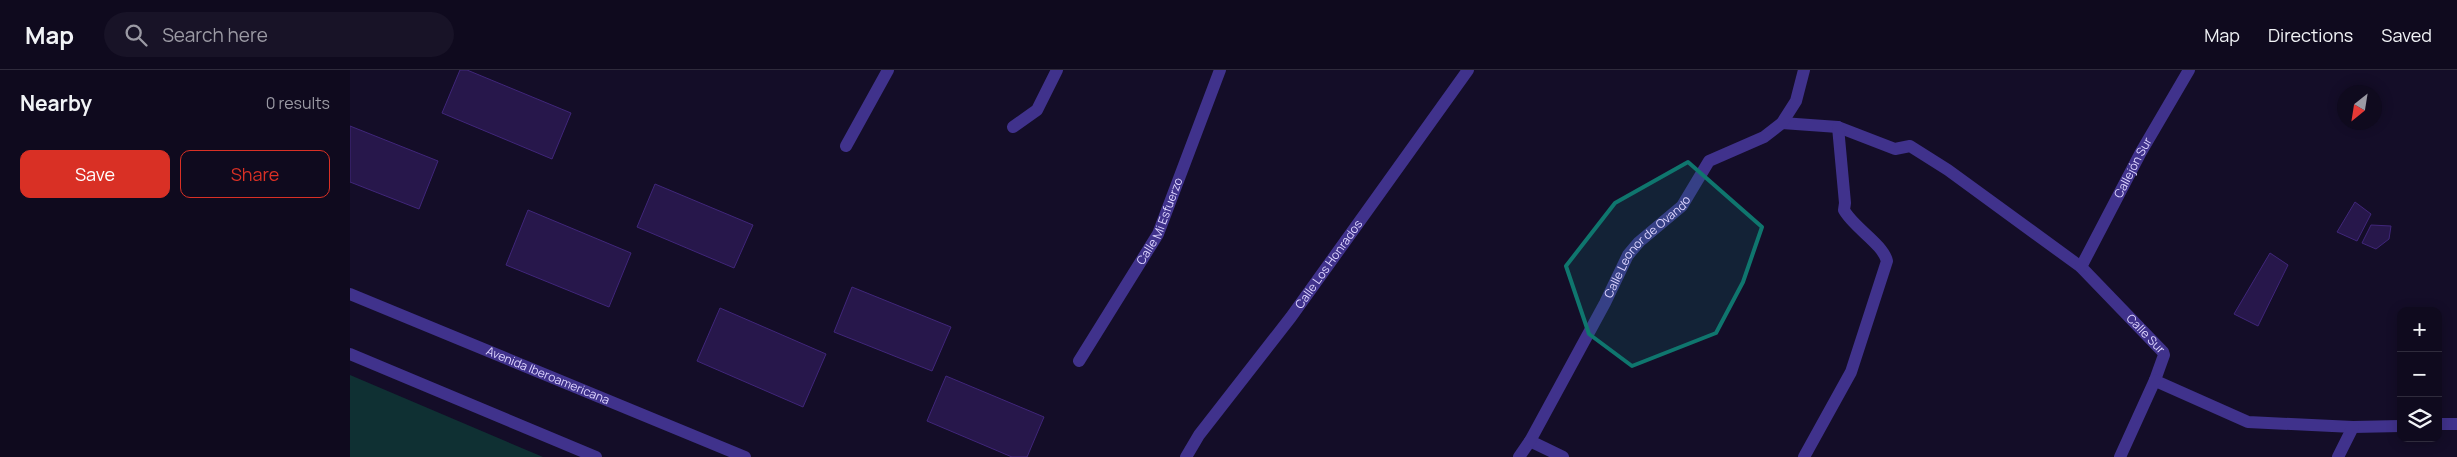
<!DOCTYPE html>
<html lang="en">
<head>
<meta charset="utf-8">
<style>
  :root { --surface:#0f0a1e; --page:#181327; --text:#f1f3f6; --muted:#9b9aa4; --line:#2f2b3c; --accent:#d93025 }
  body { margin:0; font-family:Manrope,sans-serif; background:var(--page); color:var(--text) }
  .controls { position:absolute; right:15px; bottom:15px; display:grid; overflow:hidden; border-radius:10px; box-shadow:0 2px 12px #0003 }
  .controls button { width:45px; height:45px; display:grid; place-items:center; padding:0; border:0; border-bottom:1px solid var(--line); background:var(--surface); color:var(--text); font:25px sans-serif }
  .compass { position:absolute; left:1987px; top:15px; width:45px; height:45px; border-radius:50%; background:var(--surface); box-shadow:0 2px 12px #0003; rotate:210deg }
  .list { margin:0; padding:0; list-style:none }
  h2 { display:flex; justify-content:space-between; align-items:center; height:65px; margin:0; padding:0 20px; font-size:21px }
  h2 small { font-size:16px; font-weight:400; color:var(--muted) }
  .actions { display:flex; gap:10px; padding:15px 20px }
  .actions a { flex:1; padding:11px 0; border:1px solid var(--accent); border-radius:10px; text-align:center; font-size:18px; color:var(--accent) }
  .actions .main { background:var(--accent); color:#fff }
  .icon { flex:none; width:28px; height:28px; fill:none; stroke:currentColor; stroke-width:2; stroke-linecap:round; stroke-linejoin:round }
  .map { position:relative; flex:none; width:2107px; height:387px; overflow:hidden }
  header { display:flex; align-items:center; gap:30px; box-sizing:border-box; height:70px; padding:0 25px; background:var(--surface); border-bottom:1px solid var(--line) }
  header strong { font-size:24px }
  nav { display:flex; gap:28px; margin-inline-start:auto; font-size:18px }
  .search { width:350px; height:45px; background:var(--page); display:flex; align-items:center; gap:12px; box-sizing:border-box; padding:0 18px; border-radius:28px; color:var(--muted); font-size:19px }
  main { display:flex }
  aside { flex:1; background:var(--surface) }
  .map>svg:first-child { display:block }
</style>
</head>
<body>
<header>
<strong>Map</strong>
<div class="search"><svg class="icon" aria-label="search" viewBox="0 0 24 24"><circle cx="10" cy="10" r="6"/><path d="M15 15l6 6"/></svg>Search here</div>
<nav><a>Map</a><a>Directions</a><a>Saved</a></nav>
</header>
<main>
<aside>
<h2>Nearby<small>0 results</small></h2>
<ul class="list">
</ul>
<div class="actions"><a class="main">Save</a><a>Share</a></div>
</aside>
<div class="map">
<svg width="2107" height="387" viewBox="0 0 2107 387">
  <rect width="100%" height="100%" fill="#140d28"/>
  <!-- green -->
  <path fill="#0f3033" d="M0,305L193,387H0Z"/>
  <!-- building -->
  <path fill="#27174b" stroke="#40267a" d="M110,0H117L221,43L202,89L92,43Z
    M0,56L88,91L69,139L0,112Z
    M305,114L403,155L384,198L287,157Z
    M2005,132L2021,144L2007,171L1987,162Z
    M178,140L281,183L259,237L156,195Z
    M2021,155L2041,156L2039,169L2026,179L2012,173Z
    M1920,183L1938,195L1908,256L1884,244Z
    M502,217L601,257L582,301L484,262Z
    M370,238L476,284L453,337L347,291Z
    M596,306L694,347L677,387H662L577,351Z"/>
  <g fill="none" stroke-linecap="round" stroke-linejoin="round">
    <!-- minor -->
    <g stroke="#40328c" stroke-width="12">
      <path id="s1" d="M1432,53L1488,57L1545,79L1560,76L1598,100L1731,197L1813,282L1814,285L1805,310L1808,312L1898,352L2003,357L2051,356"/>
      <path d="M663,57L687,40L707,0"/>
      <path d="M496,76L538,0"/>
      <path id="s2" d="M1731,197L1791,82L1839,0"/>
      <path id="s3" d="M0,224L395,387"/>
      <path d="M0,284L246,387"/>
      <path id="s4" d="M729,291L808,164L870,0"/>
      <path d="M2088,354H2107"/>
      <path d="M1180,371L1213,387"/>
      <path id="s5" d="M836,387L849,365L941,247L1118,0"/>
      <path id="s6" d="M1169,387L1180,371L1255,233L1278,185L1289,172L1332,136L1359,91L1414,67L1432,53L1446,31L1454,0"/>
      <path d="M1454,387L1501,302L1537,191C1533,174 1503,157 1494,140L1495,133L1488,57"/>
      <path d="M1770,387L1805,310"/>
      <path d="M1988,387L2003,357"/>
    </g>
  </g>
  <!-- marked area -->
  <path fill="#0f766e" fill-opacity="0.2" stroke="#0f766e" stroke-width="4" stroke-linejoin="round" d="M1338,92L1412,157L1393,212L1366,263L1282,296L1239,264L1216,196L1265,133Z"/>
  <g text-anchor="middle" stroke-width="4" stroke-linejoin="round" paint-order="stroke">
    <!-- street labels -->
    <g font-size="12" fill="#ddd4ff" stroke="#140d28">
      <text dy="4" stroke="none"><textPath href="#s2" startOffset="112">Callejón Sur</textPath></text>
      <text dy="4" stroke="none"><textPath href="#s4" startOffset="162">Calle Mi Esfuerzo</textPath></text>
      <text dy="4" stroke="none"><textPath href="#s6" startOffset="248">Calle Leonor de Ovando</textPath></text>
      <text dy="4" stroke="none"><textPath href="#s5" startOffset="240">Calle Los Honrados</textPath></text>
      <text dy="4" stroke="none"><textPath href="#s1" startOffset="435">Calle Sur</textPath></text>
      <text dy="4" stroke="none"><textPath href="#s3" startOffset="214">Avenida Iberoamericana</textPath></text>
    </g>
  </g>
</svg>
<div class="controls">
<button>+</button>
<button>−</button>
<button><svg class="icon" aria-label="layers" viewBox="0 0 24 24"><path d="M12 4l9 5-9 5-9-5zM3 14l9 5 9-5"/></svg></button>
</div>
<svg class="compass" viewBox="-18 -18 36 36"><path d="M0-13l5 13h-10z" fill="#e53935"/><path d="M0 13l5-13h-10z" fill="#9b9aa4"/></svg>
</div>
</main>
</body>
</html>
